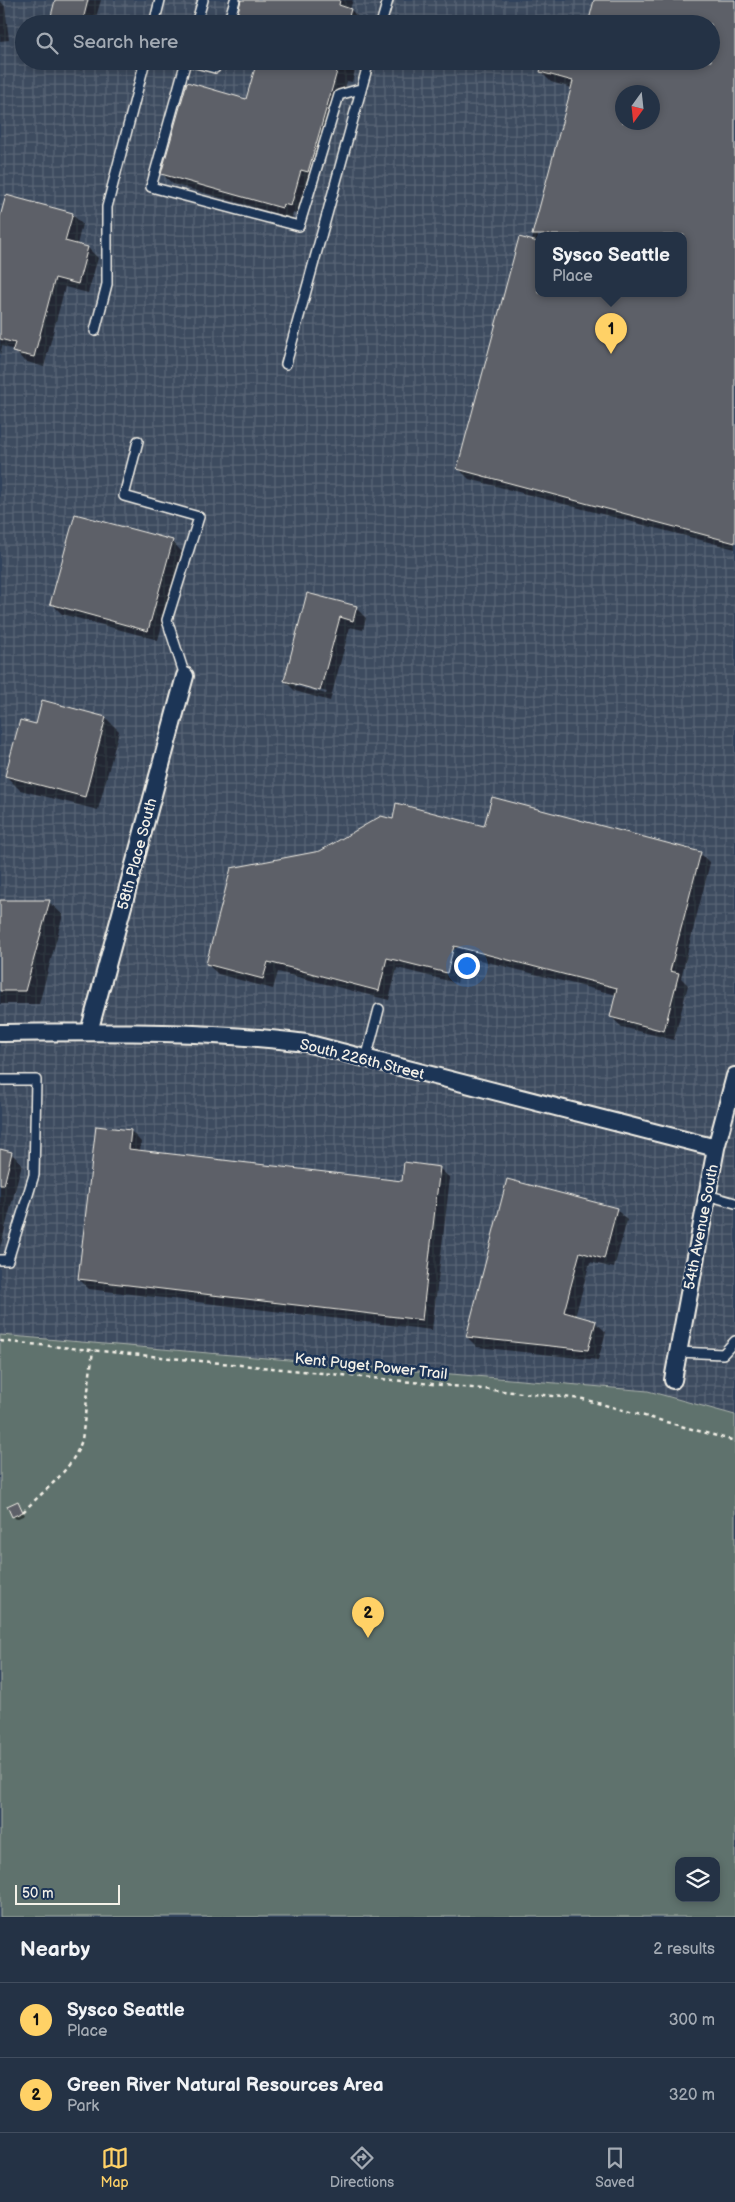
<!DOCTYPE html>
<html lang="en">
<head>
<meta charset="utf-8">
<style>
  :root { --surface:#243245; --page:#303e50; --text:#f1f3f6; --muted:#a3aab3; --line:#414d5e; --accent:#ffd166 }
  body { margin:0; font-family:"Balsamiq Sans",sans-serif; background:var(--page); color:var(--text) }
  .controls { position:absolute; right:15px; bottom:15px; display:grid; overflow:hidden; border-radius:10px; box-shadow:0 2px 8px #0003 }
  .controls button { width:45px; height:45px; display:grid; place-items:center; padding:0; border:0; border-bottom:1px solid var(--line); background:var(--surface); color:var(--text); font:25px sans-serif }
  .compass { position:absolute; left:615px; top:85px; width:45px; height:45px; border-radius:50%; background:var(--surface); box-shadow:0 2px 8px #0003; rotate:195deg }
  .scale { position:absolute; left:15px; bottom:12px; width:105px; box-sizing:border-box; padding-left:5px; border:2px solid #f4f1e8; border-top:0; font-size:14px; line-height:18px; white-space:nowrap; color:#f4f1e8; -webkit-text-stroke:4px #1d3557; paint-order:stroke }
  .you { position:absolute; left:466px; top:965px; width:18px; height:18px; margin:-12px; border:4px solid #fff; border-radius:50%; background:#1a73e8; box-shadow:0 0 0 8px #1a73e833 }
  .badge { display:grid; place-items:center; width:32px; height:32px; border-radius:50%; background:var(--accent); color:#111; font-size:16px; font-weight:700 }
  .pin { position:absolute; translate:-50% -41px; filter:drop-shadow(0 1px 2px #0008) }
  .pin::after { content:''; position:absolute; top:26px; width:18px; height:15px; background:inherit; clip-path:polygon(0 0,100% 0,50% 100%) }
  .popup { position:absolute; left:535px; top:232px; width:152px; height:65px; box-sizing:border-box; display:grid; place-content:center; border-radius:10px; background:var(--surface); filter:drop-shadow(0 1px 4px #0005); font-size:16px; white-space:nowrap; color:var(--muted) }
  .popup b { font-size:19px; color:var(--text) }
  .popup::after { content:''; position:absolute; left:50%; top:100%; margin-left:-10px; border:10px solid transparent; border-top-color:var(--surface) }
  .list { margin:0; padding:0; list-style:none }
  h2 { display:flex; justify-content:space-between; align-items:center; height:65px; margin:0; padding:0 20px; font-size:21px }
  h2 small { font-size:16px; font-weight:400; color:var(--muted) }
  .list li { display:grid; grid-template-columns:32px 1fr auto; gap:15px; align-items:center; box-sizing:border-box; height:75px; padding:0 20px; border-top:1px solid var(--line) }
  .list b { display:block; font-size:19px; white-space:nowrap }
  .list p { margin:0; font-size:16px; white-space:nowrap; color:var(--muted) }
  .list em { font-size:16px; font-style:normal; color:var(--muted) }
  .icon { flex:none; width:28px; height:28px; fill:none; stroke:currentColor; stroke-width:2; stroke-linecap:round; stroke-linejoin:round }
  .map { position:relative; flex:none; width:735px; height:1917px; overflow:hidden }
  .search { position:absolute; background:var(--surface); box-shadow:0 2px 8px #0003; left:15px; right:15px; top:15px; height:55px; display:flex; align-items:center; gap:12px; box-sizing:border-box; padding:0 18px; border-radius:28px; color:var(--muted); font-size:19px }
  .sheet { height:215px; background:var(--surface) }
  nav { display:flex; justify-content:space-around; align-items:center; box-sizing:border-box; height:70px; border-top:1px solid var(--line); background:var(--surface); font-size:14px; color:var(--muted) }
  nav a { display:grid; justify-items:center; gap:2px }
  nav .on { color:var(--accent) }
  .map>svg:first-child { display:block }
</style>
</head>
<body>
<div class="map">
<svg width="735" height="1917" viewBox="0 0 735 1917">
  <defs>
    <pattern id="industrial-grid" width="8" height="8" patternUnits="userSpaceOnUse" patternTransform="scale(1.25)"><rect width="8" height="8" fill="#3e4b5f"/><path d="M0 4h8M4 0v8" fill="none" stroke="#5a6576"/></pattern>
  </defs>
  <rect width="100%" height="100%" fill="#30425c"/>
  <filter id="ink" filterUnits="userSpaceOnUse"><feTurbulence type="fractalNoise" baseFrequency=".02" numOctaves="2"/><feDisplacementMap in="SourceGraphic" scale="10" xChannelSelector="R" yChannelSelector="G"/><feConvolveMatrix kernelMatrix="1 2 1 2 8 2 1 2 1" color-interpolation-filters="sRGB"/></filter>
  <g filter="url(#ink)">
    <!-- industrial -->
    <path fill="url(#industrial-grid)" fill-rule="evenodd" d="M0,0H735V1415L648,1391L0,1335ZM24,24H711V61H24ZM622,92H652V122H622ZM538,235H684V293H538Z"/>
    <!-- park -->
    <path fill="#5f726d" stroke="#aab2aa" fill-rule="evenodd" d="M0,1335L648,1391L735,1415V1917H0ZM679,1861H716V1898H679Z"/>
    <!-- shadow -->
    <path fill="#0007" fill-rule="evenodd" d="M56,0H101L94,24H50Z
      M242,0H353L350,9L361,20L360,24H236Z
      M596,0H735V549L469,479L458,468L532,241L572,88L551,82L541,72L711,61V24ZM622,92H652V122H622ZM538,235H684V293H538Z
      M0,1L5,6L9,40L0,41Z
      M47,61H84L82,70Z
      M258,61H350L356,67L352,82L347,81L319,181L311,179L301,216L293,213L292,218L173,184L162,174L247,100Z
      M72,214L82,224L77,245L88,248L98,258L88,293L65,287L44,367L24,361L14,350L2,346L0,354V222Z
      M172,541L182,552L158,640L62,614L52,604Z
      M308,595L356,608L366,618L363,630L350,627L330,701L295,691L285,681ZM295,683L327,692L326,694L295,686Z
      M106,718L119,731L98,810L20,790L6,776L37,726Z
      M394,820L485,828L700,853L710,863L681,978L688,985L674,1040L622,1027L611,1017L617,995L464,956L457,983L397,968L389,1000L278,972L273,989L218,974L207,964L321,852Z
      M0,901L49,902L63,915L39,1004H0Z
      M131,1131L141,1142L140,1151L403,1183L439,1168L450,1178L432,1330L89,1289L79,1279Z
      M0,1150L12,1154L22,1164L0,1248Z
      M616,1209L627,1220L614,1268L590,1262L575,1317L595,1322L606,1332L598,1360L477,1347L467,1337Z
      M18,1503L25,1515L16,1519L13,1516Z"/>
    <!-- building -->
    <path fill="#5d6067" stroke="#f4f1e8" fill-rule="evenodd" d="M55,0H88L82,24H49Z
      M241,0H340L339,5L351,9L347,24H235Z
      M594,0H735V543L457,469L519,237L538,242V293H684V235H532L573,81L540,72L543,61H711V24H588ZM622,92H652V122H622Z
      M257,61H340L308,172L301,170L291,206L283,204L282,208L161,174L187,82L246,99Z
      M6,195L73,213L65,241L88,247L78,284L55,278L34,357L12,352L15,343L0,339V217Z
      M75,514L173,540L148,631L50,604Z
      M307,593L357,606L353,621L340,617L320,691L284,681Z
      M42,700L106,717L85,797L5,776L20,720L36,724Z
      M492,797L701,852L670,971L679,973L664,1031L610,1017L617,988L454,946L447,973L387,958L379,991L268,962L263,979L206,964L231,868L320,851L381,816L393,819L396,803L484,826Z
      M0,900H50L25,991H0Z
      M96,1126L131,1130L129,1149L402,1181L404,1162L440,1167L422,1320L78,1279Z
      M0,1149L12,1152L4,1185H0Z
      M507,1179L617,1208L604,1259L580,1252L564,1312L596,1321L588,1350L466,1337Z
      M18,1501L23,1512L12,1517L7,1506Z"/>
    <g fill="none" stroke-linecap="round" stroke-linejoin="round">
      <!-- lane casing -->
      <g stroke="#f4f1e8" stroke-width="12">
        <path id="lane" d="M154,24L160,0
          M196,24L203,0
          M228,24L235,0
          M381,24L388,0
          M186,61L151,187L299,226L339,95L360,89
          M188,61L215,68L217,61
          M95,331L107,284V207L145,61
          M286,364L369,61
          M138,441L124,496L199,517L167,620L185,676
          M366,1059L379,1009
          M0,1080H36L34,1175L8,1260H0
          M707,1195L735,1203
          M678,1352L723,1354L735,1341"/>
      </g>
      <!-- street casing -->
      <g stroke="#f4f1e8" stroke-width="20">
        <path id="street" d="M89,1032L185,676
          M0,1033C102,1032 205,1030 306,1043L716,1148
          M673,1380L716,1148L735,1076"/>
      </g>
      <!-- path -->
      <path stroke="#f4f1e8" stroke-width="2.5" stroke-dasharray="4 4" stroke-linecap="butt" d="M0,1341L583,1399L735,1441
        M23,1512C46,1488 71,1472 82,1440L93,1350"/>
      <!-- lane -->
      <use href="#lane" stroke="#1d3557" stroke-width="9"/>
      <!-- street -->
      <use href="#street" stroke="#1d3557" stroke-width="16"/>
    </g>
  </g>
  <g text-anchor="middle" stroke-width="5" stroke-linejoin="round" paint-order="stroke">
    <!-- street labels -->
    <g font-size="15" fill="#f4f1e8" stroke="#1d3557">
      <text transform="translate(137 854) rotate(-75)" y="5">58th Place South</text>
      <text transform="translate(362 1059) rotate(14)" y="5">South 226th Street</text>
      <text transform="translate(701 1227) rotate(-79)" y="5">54th Avenue South</text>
      <text transform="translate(371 1366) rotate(6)" y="5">Kent Puget Power Trail</text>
    </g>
  </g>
</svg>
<div class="controls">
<button><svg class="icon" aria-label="layers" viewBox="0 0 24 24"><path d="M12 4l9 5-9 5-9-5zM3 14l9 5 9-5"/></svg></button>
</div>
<svg class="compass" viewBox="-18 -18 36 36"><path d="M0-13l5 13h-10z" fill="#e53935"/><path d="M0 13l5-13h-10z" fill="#a3aab3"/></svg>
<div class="scale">50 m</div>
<div class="you"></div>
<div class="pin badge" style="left:611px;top:354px">1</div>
<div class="popup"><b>Sysco Seattle</b>Place</div>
<div class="pin badge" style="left:368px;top:1638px">2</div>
<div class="search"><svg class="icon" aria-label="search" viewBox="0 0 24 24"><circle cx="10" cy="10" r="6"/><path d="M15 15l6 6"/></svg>Search here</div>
</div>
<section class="sheet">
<h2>Nearby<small>2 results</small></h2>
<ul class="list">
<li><span class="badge">1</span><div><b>Sysco Seattle</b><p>Place</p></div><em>300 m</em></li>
<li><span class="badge">2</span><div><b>Green River Natural Resources Area</b><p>Park</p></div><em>320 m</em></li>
</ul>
</section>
<nav>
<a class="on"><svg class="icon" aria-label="map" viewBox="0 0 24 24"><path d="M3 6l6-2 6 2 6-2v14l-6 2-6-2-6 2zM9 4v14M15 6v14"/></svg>Map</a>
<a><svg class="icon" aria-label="directions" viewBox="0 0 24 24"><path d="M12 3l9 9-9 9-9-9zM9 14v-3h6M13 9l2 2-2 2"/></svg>Directions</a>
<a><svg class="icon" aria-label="saved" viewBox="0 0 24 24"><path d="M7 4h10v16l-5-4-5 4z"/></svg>Saved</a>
</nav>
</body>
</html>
